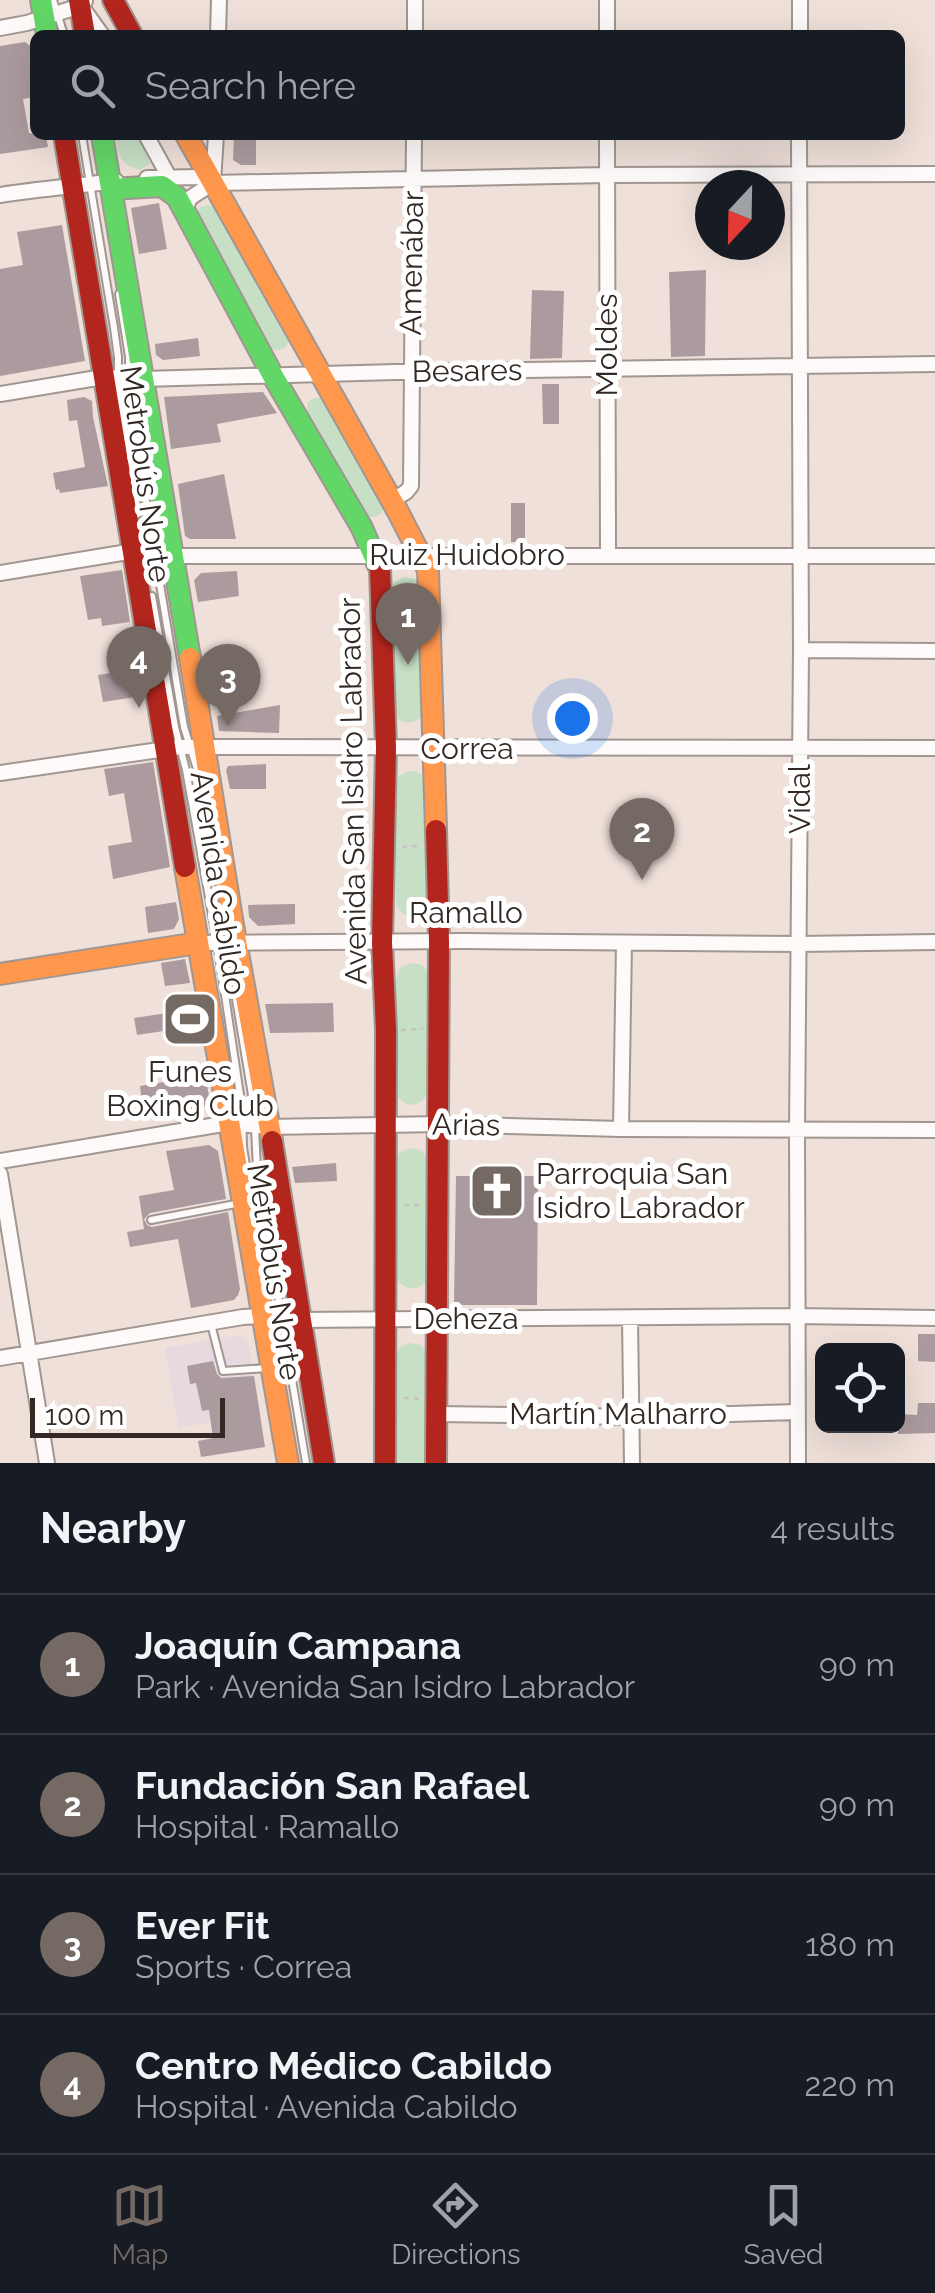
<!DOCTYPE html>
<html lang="en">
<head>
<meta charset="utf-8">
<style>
  :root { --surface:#171b24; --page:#242831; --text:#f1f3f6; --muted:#9ea1a6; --line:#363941; --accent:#746963 }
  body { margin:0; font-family:Raleway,sans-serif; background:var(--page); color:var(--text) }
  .controls { position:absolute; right:30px; bottom:30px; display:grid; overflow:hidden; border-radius:15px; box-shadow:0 10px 40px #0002 }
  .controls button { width:90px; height:90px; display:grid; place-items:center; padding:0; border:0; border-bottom:2px solid var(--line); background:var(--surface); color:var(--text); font:50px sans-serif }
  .compass { position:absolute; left:695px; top:170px; width:90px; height:90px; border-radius:50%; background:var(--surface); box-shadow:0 10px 40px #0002; rotate:202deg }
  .scale { position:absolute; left:30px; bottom:25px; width:195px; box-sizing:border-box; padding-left:10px; border:5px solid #322924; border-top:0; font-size:28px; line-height:35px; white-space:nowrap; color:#322924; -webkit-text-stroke:8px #fff; paint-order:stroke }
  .you { position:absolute; left:572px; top:718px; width:35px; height:35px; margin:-25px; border:8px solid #fff; border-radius:50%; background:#1a73e8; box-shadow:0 0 0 15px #1a73e833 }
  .badge { display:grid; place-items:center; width:65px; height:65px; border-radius:50%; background:var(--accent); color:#fff; font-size:32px; font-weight:700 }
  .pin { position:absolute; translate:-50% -82px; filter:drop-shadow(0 2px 5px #0008) }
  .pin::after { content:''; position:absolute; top:52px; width:35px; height:30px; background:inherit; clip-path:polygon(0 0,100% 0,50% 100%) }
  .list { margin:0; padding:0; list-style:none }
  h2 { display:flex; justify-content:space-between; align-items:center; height:130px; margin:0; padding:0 40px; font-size:42px }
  h2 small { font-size:32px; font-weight:400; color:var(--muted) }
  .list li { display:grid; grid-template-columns:65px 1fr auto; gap:30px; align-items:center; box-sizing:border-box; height:140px; padding:0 40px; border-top:2px solid var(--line) }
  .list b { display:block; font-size:38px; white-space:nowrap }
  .list p { margin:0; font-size:32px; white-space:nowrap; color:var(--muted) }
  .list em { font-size:32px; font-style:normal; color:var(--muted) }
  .icon { flex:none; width:55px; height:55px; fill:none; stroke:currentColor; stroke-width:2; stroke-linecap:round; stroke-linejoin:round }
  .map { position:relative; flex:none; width:935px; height:1463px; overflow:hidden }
  .search { position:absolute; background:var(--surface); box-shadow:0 10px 40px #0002; left:30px; right:30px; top:30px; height:110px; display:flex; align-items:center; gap:25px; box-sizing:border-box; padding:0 35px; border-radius:15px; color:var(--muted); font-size:38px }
  .sheet { height:690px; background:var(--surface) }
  nav { display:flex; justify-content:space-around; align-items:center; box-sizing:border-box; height:140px; border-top:2px solid var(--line); background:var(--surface); font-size:28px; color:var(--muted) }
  nav a { display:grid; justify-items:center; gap:5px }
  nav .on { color:var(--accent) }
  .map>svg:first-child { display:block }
</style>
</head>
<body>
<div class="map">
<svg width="935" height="1463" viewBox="0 0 935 1463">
  <rect width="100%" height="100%" fill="#efe0d9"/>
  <!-- commercial -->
  <path fill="#e7d9e0" d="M238,1335L248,1342L261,1413L178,1428L165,1348Z"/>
  <!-- green -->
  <path fill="#c7dfc4" d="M115,135H139L150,164L140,170C118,163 119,155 115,135Z
    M208,205L216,208L290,337C289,349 277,354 268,346L196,213L200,207Z
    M315,398H323L384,504C384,517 372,521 362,513L307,413L308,402Z
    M404,577L416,579L420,583L422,716C413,725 403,725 394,715L389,593L394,582Z
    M409,771H415L425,777L429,906C420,921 404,920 396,904L394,787L399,776Z
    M411,963L422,965L430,974L429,1088C424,1108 404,1111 395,1092L396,979L400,968Z
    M409,1148L421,1150L428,1159L429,1277C420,1293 403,1292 396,1276L394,1164L399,1153Z
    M409,1343L421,1345L428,1354L430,1463H396L394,1359L399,1348Z"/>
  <!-- building -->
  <path fill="#ab9b9f" d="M25,42L32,47L35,63V97L23,99L29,133L46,135L48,147L0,154V46Z
    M234,135H256V165H241L233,160Z
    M159,203L167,249L139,254L131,208Z
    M62,225L85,361L0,376V269L23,265L17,232Z
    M706,270L705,356L671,357L669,272Z
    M532,290L564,291L562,358L530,359Z
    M198,338L200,356L163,360L156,355L155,344Z
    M542,384H559V424H543Z
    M263,392L277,413L217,424L221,442L171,449L164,397Z
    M84,397L92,401L93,417L108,486L60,493L59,489L56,490L53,473L85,467L77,420L69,421L67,400Z
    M224,474L236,539H190L185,536L178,484Z
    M511,503H525V542H511Z
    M122,570L130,622L102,626L101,618L88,620L80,576Z
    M237,571L239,596L198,602L194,580L201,573Z
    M137,669L142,696L103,702L98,675Z
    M280,705L279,733L219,731L217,716Z
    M153,762L170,867L113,879L108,846L132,842L124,793L109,796L104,769Z
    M266,764V789H230L226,770L228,766Z
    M176,902L179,919L174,929L148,933L145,907Z
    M295,904V924L258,926L249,917L248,905Z
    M185,959L190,983L165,986L161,963Z
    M333,1003L334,1032L270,1033L265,1004Z
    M194,1009L197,1026L137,1035L134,1018Z
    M205,1075L210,1101L200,1110L163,1115L161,1099L142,1103L140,1086Z
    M209,1145L218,1151L226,1199L150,1213L144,1219L147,1225L152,1227L228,1212L240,1289L238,1295L234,1300L191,1308L178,1239L130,1247L127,1232L144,1229L139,1196L174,1190L166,1151Z
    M336,1163L337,1181L295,1183L292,1167Z
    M456,1176H538L537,1305H454Z
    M918,1334H935V1362L918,1361Z
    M213,1361L217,1374L221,1378L254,1376L265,1447L201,1457L198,1441L213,1438L209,1410L202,1411L196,1383L190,1384L187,1366Z
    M918,1403H935V1433L898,1434V1414L917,1415Z"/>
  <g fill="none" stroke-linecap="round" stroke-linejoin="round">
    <!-- lane casing -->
    <g stroke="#a19691" stroke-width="10">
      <path id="lane" d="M53,0L64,35
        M82,135L114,328L118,357V394L138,514
        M119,294L129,357V399L143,483L184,727L197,769L211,848
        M152,596L175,727L186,770L217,942L242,1108L243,1147L248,1179
        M236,999L254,1107L257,1170L306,1463
        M151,1220L241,1203
        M211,1324L223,1371L267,1368"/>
    </g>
    <!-- street casing -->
    <g stroke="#a19691" stroke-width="18">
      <path id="street" d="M84,10L102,35
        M0,28L27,23L80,6L85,1
        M218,35L219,0
        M415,35V0
        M607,35V0
        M800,35V0
        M146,135L169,177
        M607,135L608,555
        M147,178L198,177L213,183L606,175L935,174
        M213,182L216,135
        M0,195C39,189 77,186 116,181
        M184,211L190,198L213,183
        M0,394L103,377L143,379L395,372L935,364
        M391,501L406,492L411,486L414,135
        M0,573L134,551L173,556H935
        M801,650L935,651
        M0,773L180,747L935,748
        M198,943L466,941L800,944L935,942
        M621,1129L624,943
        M0,1161L229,1123L268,1127L440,1124L621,1129L935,1130
        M0,1174L47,1463
        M630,1319L632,1463
        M0,1358L243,1317L262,1316L300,1320L797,1316L935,1318
        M438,1414L631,1417L798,1412
        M798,1463L797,1130L801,650L799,135"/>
    </g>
    <!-- fast casing -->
    <g stroke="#a19691" stroke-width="24">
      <path id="fast" d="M41,0L47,35
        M102,135L190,658
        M111,189L162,186L177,197L273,376L362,528L377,563"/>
    </g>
    <!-- slow casing -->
    <g stroke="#a19691" stroke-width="24">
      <path id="slow" d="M186,135L397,510L428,570L436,830
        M190,658L233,925L272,1141
        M185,867L288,1463
        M0,974L198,943"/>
    </g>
    <!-- jam casing -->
    <g stroke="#a19691" stroke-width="24">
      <path id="jam" d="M79,0L85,35
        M113,0L132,35
        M64,135L185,867
        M377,563L380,569L386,748L382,943L386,1030L385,1463
        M436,830L439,942L436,1463
        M272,1141L324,1463"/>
    </g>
    <!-- path -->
    <path stroke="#c8c4c1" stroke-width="2.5" stroke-dasharray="5 5" stroke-linecap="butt" d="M402,847L419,846
      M401,1030L423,1029
      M404,1205H421
      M404,1398L421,1399"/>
    <!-- lane -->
    <use href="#lane" stroke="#fdfaf9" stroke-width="6"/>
    <!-- street -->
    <use href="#street" stroke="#fdfaf9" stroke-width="14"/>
    <!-- fast -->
    <use href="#fast" stroke="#63d668" stroke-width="20"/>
    <!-- slow -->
    <use href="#slow" stroke="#ff974d" stroke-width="20"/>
    <!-- jam -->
    <use href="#jam" stroke="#b3261e" stroke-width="20"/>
  </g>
  <!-- icons -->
  <defs>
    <g id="stadium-square" transform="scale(2.875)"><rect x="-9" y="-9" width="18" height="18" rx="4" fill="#746963" stroke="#fff"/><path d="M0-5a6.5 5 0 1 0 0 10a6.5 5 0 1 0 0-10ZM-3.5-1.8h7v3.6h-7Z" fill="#fff"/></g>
    <g id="church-square" transform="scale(2.875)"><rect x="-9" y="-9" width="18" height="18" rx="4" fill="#746963" stroke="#fff"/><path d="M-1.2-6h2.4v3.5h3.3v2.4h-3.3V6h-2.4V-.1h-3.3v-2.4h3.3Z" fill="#fff"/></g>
  </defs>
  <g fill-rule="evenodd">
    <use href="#stadium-square" x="190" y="1019"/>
    <use href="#church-square" x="497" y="1191"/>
  </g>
  <g text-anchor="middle" stroke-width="10" stroke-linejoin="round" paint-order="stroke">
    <!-- street labels -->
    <g font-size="30" fill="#322924" stroke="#fff">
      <text transform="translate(412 263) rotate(-89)" y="10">Amenábar</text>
      <text transform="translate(607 345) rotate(-90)" y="10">Moldes</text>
      <text transform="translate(467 371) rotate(-1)" y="10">Besares</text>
      <text transform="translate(145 474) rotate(82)" y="10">Metrobús Norte</text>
      <text x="467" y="565">Ruiz Huidobro</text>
      <text x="467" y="759">Correa</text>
      <text transform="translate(353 791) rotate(-91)" y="10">Avenida San Isidro Labrador</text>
      <text transform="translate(800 799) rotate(-90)" y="10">Vidal</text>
      <text transform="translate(218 883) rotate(81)" y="10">Avenida Cabildo</text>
      <text x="466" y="923">Ramallo</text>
      <text transform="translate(466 1125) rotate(1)" y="10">Arias</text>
      <text transform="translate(274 1272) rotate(81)" y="10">Metrobús Norte</text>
      <text x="466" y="1329">Deheza</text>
      <text x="618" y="1424">Martín Malharro</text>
    </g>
    <!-- poi labels -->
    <g font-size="30" fill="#322924" stroke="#fff">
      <text x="190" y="1082">Funes<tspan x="190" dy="34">Boxing Club</tspan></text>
      <text x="536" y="1184" text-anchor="start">Parroquia San<tspan x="536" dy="34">Isidro Labrador</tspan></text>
    </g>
  </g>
</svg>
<div class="controls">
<button><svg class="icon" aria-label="locate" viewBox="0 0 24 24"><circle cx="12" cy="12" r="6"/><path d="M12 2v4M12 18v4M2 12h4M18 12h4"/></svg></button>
</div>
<svg class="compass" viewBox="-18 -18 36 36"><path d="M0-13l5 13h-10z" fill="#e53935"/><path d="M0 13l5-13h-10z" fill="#9ea1a6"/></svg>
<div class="scale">100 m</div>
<div class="you"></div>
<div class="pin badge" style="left:408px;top:665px">1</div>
<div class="pin badge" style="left:642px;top:880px">2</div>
<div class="pin badge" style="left:228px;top:726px">3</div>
<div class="pin badge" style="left:139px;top:708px">4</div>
<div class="search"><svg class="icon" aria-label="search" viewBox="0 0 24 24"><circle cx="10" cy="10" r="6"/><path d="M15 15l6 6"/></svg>Search here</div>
</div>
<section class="sheet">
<h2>Nearby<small>4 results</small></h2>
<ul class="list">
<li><span class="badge">1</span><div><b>Joaquín Campana</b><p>Park · Avenida San Isidro Labrador</p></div><em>90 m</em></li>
<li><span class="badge">2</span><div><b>Fundación San Rafael</b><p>Hospital · Ramallo</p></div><em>90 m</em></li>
<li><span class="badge">3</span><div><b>Ever Fit</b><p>Sports · Correa</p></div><em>180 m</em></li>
<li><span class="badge">4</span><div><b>Centro Médico Cabildo</b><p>Hospital · Avenida Cabildo</p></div><em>220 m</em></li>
</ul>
</section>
<nav>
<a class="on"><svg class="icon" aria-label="map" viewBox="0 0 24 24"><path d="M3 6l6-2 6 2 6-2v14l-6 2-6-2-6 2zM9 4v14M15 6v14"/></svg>Map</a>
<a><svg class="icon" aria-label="directions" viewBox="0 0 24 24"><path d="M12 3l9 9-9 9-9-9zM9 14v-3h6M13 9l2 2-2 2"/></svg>Directions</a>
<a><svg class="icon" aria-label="saved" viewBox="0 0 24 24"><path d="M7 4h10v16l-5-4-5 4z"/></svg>Saved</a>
</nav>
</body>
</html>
